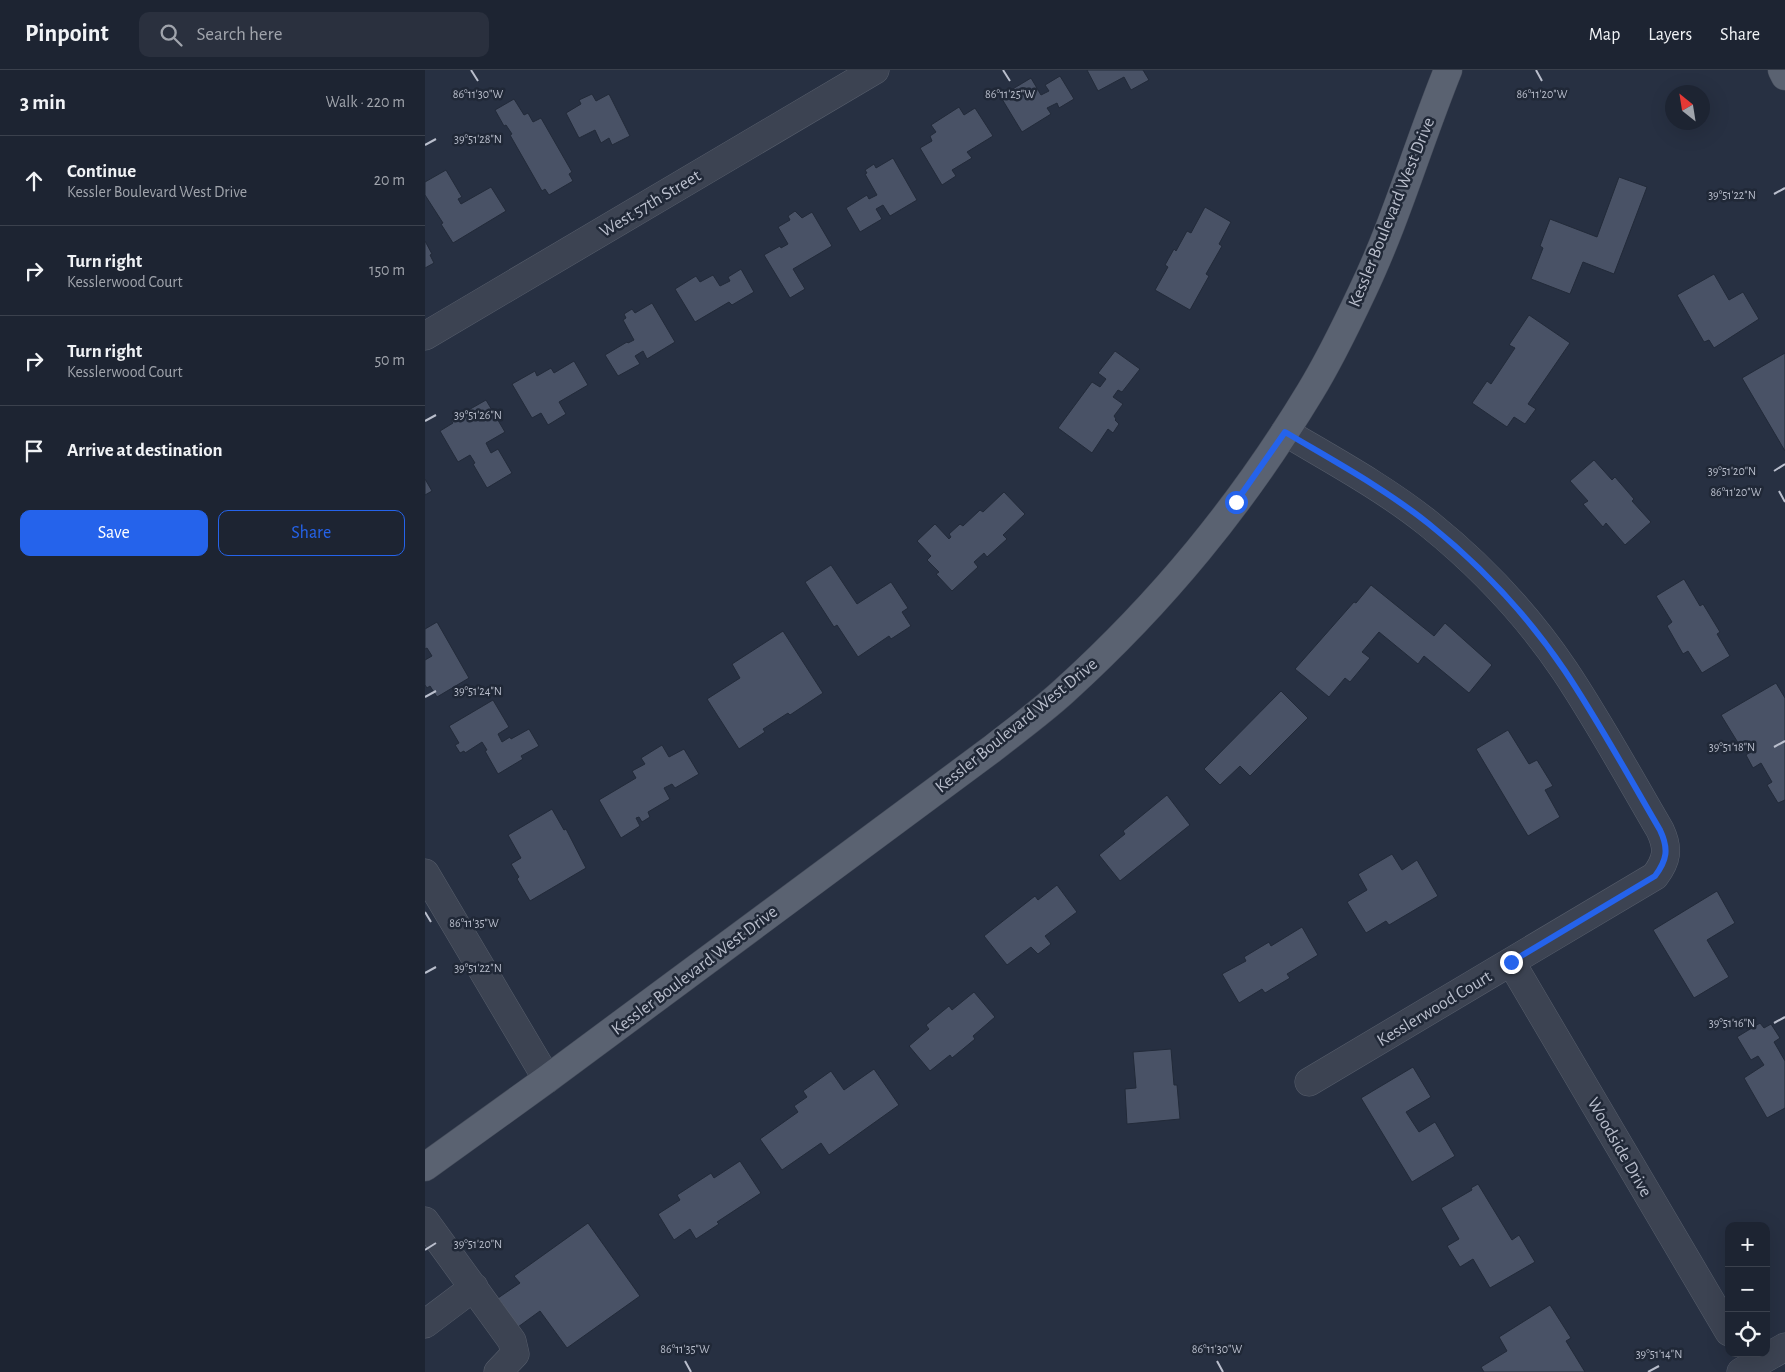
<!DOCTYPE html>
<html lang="en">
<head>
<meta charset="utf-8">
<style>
  :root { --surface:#1d2432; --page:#2a303e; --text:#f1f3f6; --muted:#a0a4ac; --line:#3b414d; --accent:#2563eb }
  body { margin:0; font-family:"Alegreya Sans",sans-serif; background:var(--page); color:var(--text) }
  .controls { position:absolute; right:15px; bottom:15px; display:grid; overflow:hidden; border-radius:10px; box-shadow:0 5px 20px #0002 }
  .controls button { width:45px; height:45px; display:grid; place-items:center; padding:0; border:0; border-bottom:1px solid var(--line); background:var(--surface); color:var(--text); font:25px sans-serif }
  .compass { position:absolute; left:1240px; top:15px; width:45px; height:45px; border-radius:50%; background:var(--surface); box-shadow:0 5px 20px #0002; rotate:330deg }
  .stop { position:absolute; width:15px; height:15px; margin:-11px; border:4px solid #2563eb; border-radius:50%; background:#fff }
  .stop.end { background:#2563eb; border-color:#fff; box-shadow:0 1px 5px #0008 }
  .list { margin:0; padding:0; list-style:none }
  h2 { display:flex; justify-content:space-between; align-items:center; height:65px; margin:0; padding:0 20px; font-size:21px }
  h2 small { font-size:16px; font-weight:400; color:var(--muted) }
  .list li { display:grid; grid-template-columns:32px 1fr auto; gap:15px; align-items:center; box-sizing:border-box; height:90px; padding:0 20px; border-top:1px solid var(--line) }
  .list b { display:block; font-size:19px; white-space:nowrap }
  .list p { margin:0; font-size:16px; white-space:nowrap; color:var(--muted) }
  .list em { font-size:16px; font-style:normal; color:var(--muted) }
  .actions { display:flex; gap:10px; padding:15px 20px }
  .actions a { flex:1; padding:11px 0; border:1px solid var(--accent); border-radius:10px; text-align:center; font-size:18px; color:var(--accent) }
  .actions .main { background:var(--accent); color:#fff }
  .icon { flex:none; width:28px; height:28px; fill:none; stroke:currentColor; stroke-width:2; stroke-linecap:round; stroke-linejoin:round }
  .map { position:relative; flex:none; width:1360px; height:1302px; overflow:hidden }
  header { display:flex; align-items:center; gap:30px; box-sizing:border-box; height:70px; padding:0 25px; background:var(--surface); border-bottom:1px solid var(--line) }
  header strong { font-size:24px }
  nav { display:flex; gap:28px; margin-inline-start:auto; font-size:18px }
  .search { width:350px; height:45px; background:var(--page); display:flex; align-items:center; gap:12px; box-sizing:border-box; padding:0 18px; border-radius:10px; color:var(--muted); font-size:19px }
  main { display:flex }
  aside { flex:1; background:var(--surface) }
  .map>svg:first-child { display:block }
</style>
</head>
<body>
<header>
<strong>Pinpoint</strong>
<div class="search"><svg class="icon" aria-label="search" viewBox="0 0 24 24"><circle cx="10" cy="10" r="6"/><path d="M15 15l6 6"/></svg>Search here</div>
<nav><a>Map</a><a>Layers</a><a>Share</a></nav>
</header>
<main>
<aside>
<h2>3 min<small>Walk · 220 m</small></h2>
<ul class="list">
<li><svg class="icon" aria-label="ahead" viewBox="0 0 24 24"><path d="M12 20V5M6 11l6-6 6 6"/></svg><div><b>Continue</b><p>Kessler Boulevard West Drive</p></div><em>20 m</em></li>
<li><svg class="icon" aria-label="right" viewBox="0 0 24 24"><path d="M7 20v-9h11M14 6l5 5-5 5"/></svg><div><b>Turn right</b><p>Kesslerwood Court</p></div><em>150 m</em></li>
<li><svg class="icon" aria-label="right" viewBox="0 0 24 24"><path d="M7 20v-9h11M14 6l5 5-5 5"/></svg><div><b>Turn right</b><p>Kesslerwood Court</p></div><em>50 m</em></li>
<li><svg class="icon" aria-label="arrive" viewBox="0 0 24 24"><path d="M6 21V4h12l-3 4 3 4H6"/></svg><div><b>Arrive at destination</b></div></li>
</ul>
<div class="actions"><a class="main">Save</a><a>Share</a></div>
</aside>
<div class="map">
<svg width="1360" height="1302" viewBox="0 0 1360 1302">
  <rect width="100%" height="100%" fill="#273042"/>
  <!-- building -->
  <path fill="#495266" stroke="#222a39" d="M662,0H718L724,10L706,20L699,7L673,21Z
    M635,6L649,29L634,38L632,33L622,38L626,44L597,62L577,29L588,23L586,20L606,8L616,25L624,21L620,15Z
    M167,24L171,31L184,24L205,66L187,75L184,68L176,73L170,60L154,68L141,43L156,34L154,30Z
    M89,29L99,45L103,43L108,52L116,48L147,102L144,104L148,111L124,125L120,119L117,121L85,65L87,64L81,55L79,56L70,40Z
    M534,37L539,45L550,38L568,66L542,82L547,88L527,100L531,106L517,115L495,78L507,71L505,66L511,62L506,55Z
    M468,88L492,130L465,146L458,135L451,139L457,149L435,162L421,138L442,125L444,129L452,125L440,104L442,103L440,100L449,94L451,98Z
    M21,100L37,127L33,129L36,134L66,117L81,141L28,173L16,154L18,153L0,125V112Z
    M1194,107L1222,117L1189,204L1158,192L1145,224L1106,209L1118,178L1115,176L1125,149L1172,167Z
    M780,137L806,152L794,174L797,176L781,204L784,206L765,240L730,220L743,197L740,195L749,179L751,181L762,161L766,163Z
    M370,141L377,148L387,142L407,176L368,199L380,219L365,228L339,185L355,176L356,178L363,174L353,157L365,150L363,146Z
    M0,171L7,184L5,185L9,193L0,198Z
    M316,199L329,222L307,235L304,232L270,252L250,219L271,206L275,212L288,205L295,216L305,211L303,207Z
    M1289,204L1304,230L1318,222L1334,249L1289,278L1284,270L1279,272L1252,225Z
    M227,233L250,272L222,289L218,281L210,286L215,294L193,306L180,285L202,272L203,273L209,270L198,250L201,248L199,244L207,239L210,243Z
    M1104,245L1145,273L1103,334L1111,339L1100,354L1089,347L1082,357L1047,333L1062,311L1066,314L1090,278L1084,275Z
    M690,281L715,299L697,322L693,320L688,327L698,334L689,346L691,349L690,350L694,354L688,363L683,359L667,383L633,358L667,312L675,317L681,309L673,303Z
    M1360,283V381L1317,308Z
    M149,291L163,315L134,332L141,344L123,355L116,343L107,348L87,314L110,301L112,306L126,298L129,303Z
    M61,330L80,362L61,373L66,383L73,379L87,403L62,418L48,394L50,393L45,385L33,392L15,361L28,353L26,350Z
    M1169,390L1187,410L1190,407L1209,429L1207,431L1226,452L1200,475L1181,453L1178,457L1158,434L1163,431L1145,411Z
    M0,409L7,421L0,425Z
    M579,422L600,444L578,465L582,469L562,487L559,483L549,492L553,497L527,521L511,504L514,502L502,490L506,486L492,471L510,454L524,469L526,467L524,464L535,454L538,456L555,440L558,442Z
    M406,495L432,534L466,512L483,538L477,542L486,556L466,569L464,566L433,587L412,555L409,557L380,512Z
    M1259,509L1275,536L1278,534L1295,562L1292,564L1305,586L1277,603L1263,581L1258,584L1242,556L1247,552L1231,526Z
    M946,515L1009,566L1020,553L1067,595L1044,623L999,586L993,594L954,562L937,582L945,588L925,612L920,608L904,627L870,599L929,532L931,533Z
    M12,552L44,608L12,627L5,616L2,618L0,615V590L7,586L2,578L0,579V559Z
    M358,561L398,623L365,645L363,643L338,659L340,662L314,679L282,629L315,608L307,594Z
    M1351,613L1360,628V730L1353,733L1342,715L1347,712L1336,693L1328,698L1321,685L1325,682L1320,673L1315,676L1296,645Z
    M856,621L883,648L825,706L815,696L795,715L779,699Z
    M68,630L84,657L73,664L77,672L85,667L86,669L104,659L114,676L96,686L98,689L73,704L60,681L62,680L57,672L40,683L39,681L35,683L30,675L34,673L24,656Z
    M1083,660L1104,694L1112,690L1128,716L1120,720L1135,747L1103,766L1051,679Z
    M237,675L244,687L259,679L274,704L250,718L247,714L239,718L245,729L223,742L225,747L217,752L214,747L211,748L215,756L196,768L174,730L211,708L207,701L220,694L216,688Z
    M742,725L765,755L695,811L674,785L700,764L698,761Z
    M127,739L139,760L141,759L161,798L105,831L92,809L94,807L86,794L96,788L83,765Z
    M967,784L977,800L992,790L1013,826L964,855L961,851L941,863L922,832L942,820L933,804Z
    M632,815L652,842L620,866L626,874L613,884L606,877L582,895L559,866L610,826L613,830Z
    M1292,821L1310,853L1282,870L1304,907L1269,928L1228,860Z
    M877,857L893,885L862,904L865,908L840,923L837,919L814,933L797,904L821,891L819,887L844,872L846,876Z
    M549,922L570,947L548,966L550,969L527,988L525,985L505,1001L484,976L504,959L501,955L524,936L527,940Z
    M1335,953L1339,958L1346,954L1355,968L1349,972L1360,991V1038L1342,1048L1319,1008L1339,995L1333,986L1326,990L1312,967Z
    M746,979L749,1015H752L755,1049L702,1054L700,1019L711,1018L708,982Z
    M988,997L1006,1027L981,1042L994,1062L1010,1052L1030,1086L987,1112L936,1028Z
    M449,999L474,1035L404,1085L396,1073L357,1100L335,1069L373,1042L369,1036L382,1027L378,1021L406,1001L419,1020Z
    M315,1091L336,1123L292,1152L294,1154L271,1169L265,1159L249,1170L233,1144L255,1130L252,1125L286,1103L289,1108Z
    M1053,1114L1087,1170L1094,1165L1110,1192L1065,1218L1048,1189L1035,1197L1022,1176L1034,1169L1016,1138L1047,1120L1046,1118Z
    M163,1153L215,1226L142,1278L115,1241L93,1257L73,1228L95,1213L89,1206Z
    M1125,1235L1146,1268L1141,1271L1160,1302H1059L1056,1297L1082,1281L1074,1267Z"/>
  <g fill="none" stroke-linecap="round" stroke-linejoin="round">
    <!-- minor casing -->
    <g stroke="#575e6c" stroke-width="29">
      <path id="minor" d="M0,266L450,0
        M860,362C909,391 959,418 1004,454C1056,496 1103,546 1140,601C1174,652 1204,707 1235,760C1244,779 1242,790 1230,806L884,1012
        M0,803L122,1009
        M1086,892L1304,1262
        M0,1151L87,1271L90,1284L73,1302
        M0,1254L49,1217
        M1316,1302L1360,1277"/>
    </g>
    <!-- major casing -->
    <g stroke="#454c5b" stroke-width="29">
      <path id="major" d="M1357,0L1360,6
        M0,1097L122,1009L567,679C591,660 616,642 639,621C737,532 816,436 885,322C904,291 921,256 937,222C971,151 993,74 1023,0"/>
    </g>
    <!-- minor -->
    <use href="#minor" stroke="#3c4352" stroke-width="28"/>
    <!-- major -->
    <use href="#major" stroke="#5a6271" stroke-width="28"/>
  </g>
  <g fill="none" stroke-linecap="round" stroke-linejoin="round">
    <!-- route -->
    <path stroke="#2563eb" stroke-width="6" d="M811,432L860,362C909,391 959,418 1004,454C1056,496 1103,546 1140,601C1174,652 1204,707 1235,760C1244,779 1242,790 1230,806L1086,892"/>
  </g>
  <!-- ticks -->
  <path fill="none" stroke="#b9becc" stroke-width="2" d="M46,0L53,11M578,0L585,11M1111,0L1117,11M0,75L11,69M1349,124L1360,118M0,351L11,345M1349,401L1360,394M1354,421L1360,432M0,627L11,621M1349,677L1360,671M0,842L6,852M0,903L11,897M1349,953L1360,947M0,1180L11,1173M260,1291L266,1302M792,1291L798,1302M1223,1302L1234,1296"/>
  <g text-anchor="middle" stroke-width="5" stroke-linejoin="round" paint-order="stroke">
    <!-- street labels -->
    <g font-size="18" fill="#b9becc" stroke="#202837">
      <text transform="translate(225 133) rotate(-31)" y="6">West 57th Street</text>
      <text transform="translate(966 142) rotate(-68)" y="6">Kessler Boulevard West Drive</text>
      <text transform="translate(591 655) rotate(-39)" y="6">Kessler Boulevard West Drive</text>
      <text transform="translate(269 900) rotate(-37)" y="6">Kessler Boulevard West Drive</text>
      <text transform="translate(1009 938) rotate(-31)" y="6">Kesslerwood Court</text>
      <text transform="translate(1195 1077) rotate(60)" y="6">Woodside Drive</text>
    </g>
  </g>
  <g font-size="12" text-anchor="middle" fill="#b9becc" stroke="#202837" stroke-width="5" stroke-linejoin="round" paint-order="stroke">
    <text x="53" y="28">86°11'30"W</text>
    <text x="585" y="28">86°11'25"W</text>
    <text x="1117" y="28">86°11'20"W</text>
    <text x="53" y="73">39°51'28"N</text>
    <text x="1307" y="129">39°51'22"N</text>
    <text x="53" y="349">39°51'26"N</text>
    <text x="1307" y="405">39°51'20"N</text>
    <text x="1311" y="426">86°11'20"W</text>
    <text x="53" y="625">39°51'24"N</text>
    <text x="1307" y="681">39°51'18"N</text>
    <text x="49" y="857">86°11'35"W</text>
    <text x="53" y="902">39°51'22"N</text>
    <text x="1307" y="957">39°51'16"N</text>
    <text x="53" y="1178">39°51'20"N</text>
    <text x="260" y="1283">86°11'35"W</text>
    <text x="792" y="1283">86°11'30"W</text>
    <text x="1234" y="1288">39°51'14"N</text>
  </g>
</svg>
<div class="controls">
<button>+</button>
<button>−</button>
<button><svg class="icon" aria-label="locate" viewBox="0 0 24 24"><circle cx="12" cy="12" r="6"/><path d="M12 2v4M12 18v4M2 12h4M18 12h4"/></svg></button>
</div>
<svg class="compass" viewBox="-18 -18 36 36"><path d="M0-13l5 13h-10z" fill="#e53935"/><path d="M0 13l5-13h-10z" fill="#a0a4ac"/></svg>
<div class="stop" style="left:811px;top:432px"></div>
<div class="stop end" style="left:1086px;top:892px"></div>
</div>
</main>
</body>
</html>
